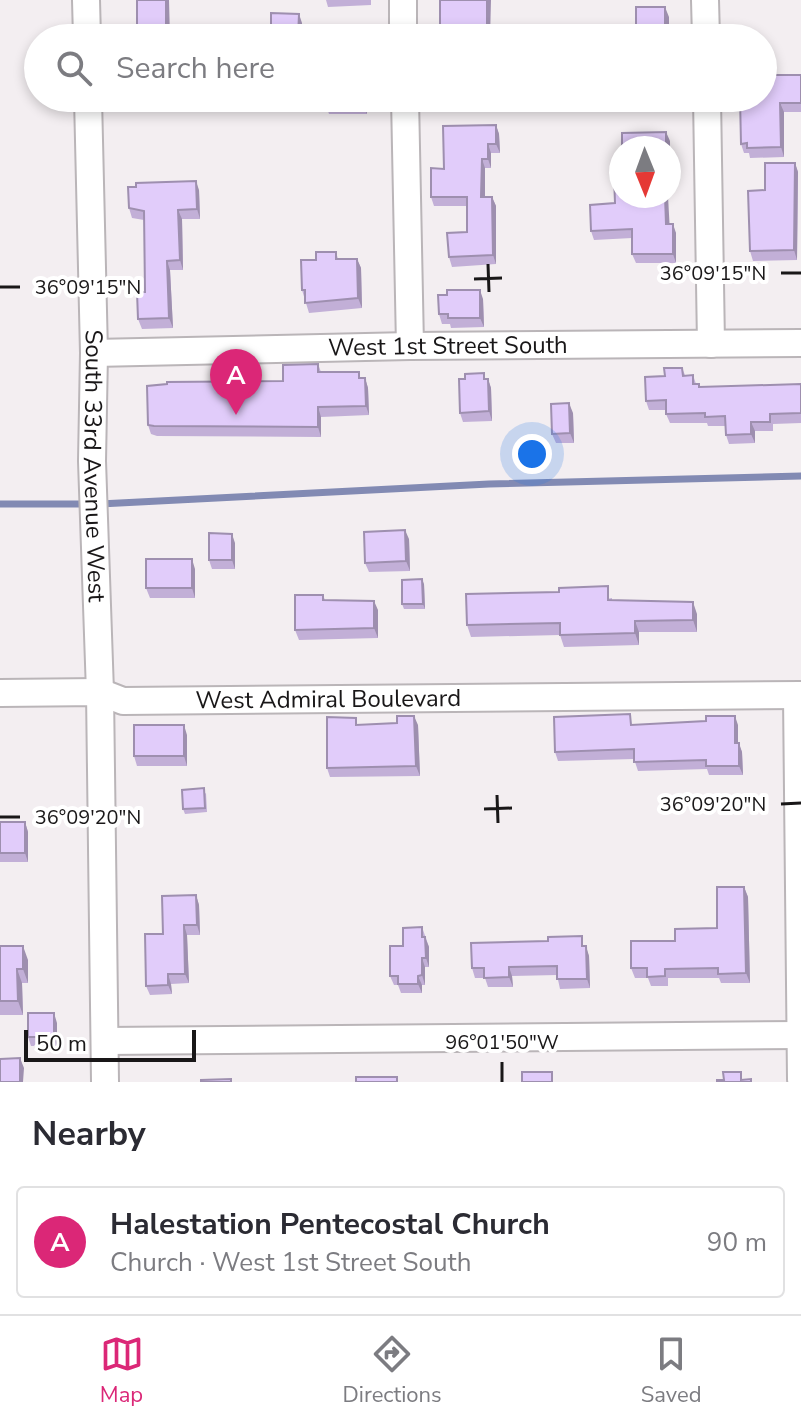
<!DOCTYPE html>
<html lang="en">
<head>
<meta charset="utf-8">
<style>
  :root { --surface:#fff; --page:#f2f2f3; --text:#2b2b33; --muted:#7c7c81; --line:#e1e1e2; --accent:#db2777 }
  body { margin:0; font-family:"Nunito Sans",sans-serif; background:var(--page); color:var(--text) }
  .compass { position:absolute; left:609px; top:136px; width:72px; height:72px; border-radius:50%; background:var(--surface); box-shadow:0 4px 12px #0003; rotate:179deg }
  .scale { position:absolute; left:24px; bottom:20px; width:172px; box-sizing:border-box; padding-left:8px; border:4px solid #191718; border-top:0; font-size:22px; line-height:28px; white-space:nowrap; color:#191718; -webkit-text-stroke:6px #fff; paint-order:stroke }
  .you { position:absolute; left:532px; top:454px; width:28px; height:28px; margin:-20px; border:6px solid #fff; border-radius:50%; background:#1a73e8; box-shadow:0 0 0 12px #1a73e833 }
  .badge { display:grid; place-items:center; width:52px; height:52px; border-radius:50%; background:var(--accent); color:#fff; font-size:26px; font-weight:700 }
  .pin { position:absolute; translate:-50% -66px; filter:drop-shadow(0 2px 4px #0008) }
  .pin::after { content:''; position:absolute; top:42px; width:28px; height:24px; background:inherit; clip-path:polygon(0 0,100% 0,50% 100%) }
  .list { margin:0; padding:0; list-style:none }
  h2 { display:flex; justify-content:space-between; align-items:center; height:104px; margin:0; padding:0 32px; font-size:34px }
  h2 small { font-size:26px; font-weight:400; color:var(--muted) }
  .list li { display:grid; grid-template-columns:52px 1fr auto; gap:24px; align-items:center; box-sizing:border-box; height:112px; margin:0 16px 16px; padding:0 16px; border:2px solid var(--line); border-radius:8px }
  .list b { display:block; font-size:30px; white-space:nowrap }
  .list p { margin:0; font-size:26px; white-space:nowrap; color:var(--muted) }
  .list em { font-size:26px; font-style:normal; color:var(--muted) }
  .icon { flex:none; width:44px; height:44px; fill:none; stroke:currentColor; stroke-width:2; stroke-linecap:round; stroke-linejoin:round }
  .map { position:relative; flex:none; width:801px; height:1082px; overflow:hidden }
  .search { position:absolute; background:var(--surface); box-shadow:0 4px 12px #0003; left:24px; right:24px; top:24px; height:88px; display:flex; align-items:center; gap:20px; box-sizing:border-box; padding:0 28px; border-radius:44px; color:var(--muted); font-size:30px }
  .sheet { height:232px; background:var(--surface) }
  nav { display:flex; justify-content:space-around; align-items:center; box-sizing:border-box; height:112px; border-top:2px solid var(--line); background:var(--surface); font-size:22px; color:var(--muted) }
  nav a { display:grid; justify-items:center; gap:4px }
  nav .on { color:var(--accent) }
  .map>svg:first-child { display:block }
</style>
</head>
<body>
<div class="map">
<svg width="801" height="1082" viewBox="0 0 801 1082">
  <rect width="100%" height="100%" fill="#f3eef1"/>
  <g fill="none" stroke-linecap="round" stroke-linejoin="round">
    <!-- stream -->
    <path stroke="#828ab3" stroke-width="7" d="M0,504H87
      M100,504L489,484L801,476"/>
    <!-- street casing -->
    <g stroke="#bab5b8" stroke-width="30">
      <g id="street">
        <path d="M86,0L87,38"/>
        <path d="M403,0V38"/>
        <path d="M705,0L706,38"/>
        <path id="s1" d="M88,98L94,353L92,461L100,692L105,1082"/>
        <path d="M405,98L410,346"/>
        <path d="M707,98L711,344"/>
        <path id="s2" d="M94,353L410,346L801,343"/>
        <path id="s3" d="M0,693L100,692L123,701L801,695"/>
        <path d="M797,696L801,1079"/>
        <path d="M105,1041L801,1035"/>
      </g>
    </g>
    <!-- street -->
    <use href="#street" stroke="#fff" stroke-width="26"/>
  </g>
  <!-- wall -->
  <path fill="#c2afd7" d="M326,0H371V5L328,7Z
    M801,75V112H784V157L750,158L749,153H744L741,144Z
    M134,98H177V104L137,106Z
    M367,98V114H329L326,105Z
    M496,125L499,134L500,153H491V168H485V197H492L496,206V264L452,267L449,257L467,232V206H434L431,197L444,169Z
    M795,163L798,172L797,260L753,261L750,251L765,190Z
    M199,190L200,219H182L183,270H170L173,328L142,329L138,319L145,292L144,220L132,218L129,208Z
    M669,224L676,233V263H636L632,254V238L594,240L591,231Z
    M336,252L338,259H357L361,268L362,308L309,313L302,290L316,260Z
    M483,299L484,327L451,328L450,324H442L439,314Z
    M318,364L321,372L365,378L368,388L369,415L321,417V437L157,436L151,434L148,425L283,381Z
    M682,368L685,375H693L696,384L700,387L801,384V423L773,424V431H755V443L729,444L726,435V426H708L707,423H670L666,414V410H649L646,401L665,376Z
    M486,379H488L491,388L492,421L463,422L460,413Z
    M573,413L574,443H556L552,434Z
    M409,539L410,571L369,572L365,563Z
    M235,543V569H212L209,560Z
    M195,569V598H150L146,588Z
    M424,584L425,609H404L402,604Z
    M323,595L325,600L378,610V638L299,640L295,630Z
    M612,598V600L697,614V632H639V645L564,647L560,635L471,637L467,625Z
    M397,723L418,725L420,776L330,777L327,768L358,725Z
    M634,725H738V743L742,752L743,775H709L707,769L638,771L634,759L558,761L555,752Z
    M187,735V766H137L134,756Z
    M206,793L207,812L185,814L183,809Z
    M0,822H25L28,832V862H0Z
    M744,887L748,897L750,983H721L719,978H668V986H651L648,978H635L631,968L675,941L717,928Z
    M196,895L199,905L200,935H187L189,983L171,984L172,994L150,995L146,986L163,934Z
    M422,927L429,947V967H425V985H422V993H401L398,985H394L390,976L403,946Z
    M0,946L28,960V983H22L23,1015H0Z
    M585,946L589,956L590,988L560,989L557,975L512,976L513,987H488L485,978H475L472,968Z
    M57,1023V1046H31L28,1037Z"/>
  <!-- shaded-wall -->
  <path fill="#9e8faf" d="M166,0H169L170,38H166Z
    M487,0H491L490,38H487Z
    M665,7L669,17V38H665Z
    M299,14L302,23V38H298Z
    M363,98H367V114L363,104Z
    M780,103L784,112V157L781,147Z
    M496,125L499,134L500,153L496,144Z
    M666,132L670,141V167L669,148H666Z
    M488,144L491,153V168L488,159Z
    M482,159L485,168V206L481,197Z
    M795,163L798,172L797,260L794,250Z
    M196,181L199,190L200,219L197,209Z
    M665,196H668L670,233L666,224Z
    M492,197L496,206V264L493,255Z
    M178,210L182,219L183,270L180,260Z
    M673,224L676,233V263L673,254Z
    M357,259L361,268L362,308L358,298Z
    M167,261L170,270L173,328L169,318Z
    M480,290L483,299L484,327L480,318Z
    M365,378L368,388L369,415L366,406Z
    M488,379L491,388L492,421L489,411Z
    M569,403L573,413L574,443L570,433Z
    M318,407L321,417V437L318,427Z
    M751,422L755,431V443L751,434Z
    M405,530L409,539L410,571L406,561Z
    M232,534L235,543V569L232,560Z
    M192,559L195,569V598L192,588Z
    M422,579L424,584L425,609L423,604Z
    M374,601L378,610V638L374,628Z
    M693,602L697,614V632L693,620Z
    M635,621L639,632V645L635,633Z
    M414,716L418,725L420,776L416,766Z
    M735,716L738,725V752L735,743Z
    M184,725L187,735V766L184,756Z
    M739,743L742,752L743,775L739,766Z
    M25,822L28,832V862L25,853Z
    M744,887L748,897L750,983L746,973Z
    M196,895L199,905L200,935L197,925Z
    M184,925L187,935L189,983L185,974Z
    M425,937L429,947V967L426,958Z
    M23,946L28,960V983L23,969Z
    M586,946L589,956L590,988L587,979Z
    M422,958L425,967V985L422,975Z
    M509,967L512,976L513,987L509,977Z
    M17,969L22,983L23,1015L18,1001Z
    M168,974L171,984L172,994L168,985Z
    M418,976L422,985V993L418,984Z
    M54,1013L57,1023V1046L54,1037Z
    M20,1058L24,1068L23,1082H20Z"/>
  <!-- building -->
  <path fill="#e1ccfa" stroke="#9e8faf" stroke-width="2" d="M137,0H166V38H137Z
    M440,0H487V38H440Z
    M636,7H665V38H636Z
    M271,13L299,14L298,38H271Z
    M763,75H801V103H780L781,147L747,148V143L741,144L740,98H763Z
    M326,98H363V104L326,105Z
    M496,125V144H488V159H482L481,197H492L493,255L449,257L447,233L467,232V197H431V168L444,169L443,126Z
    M666,132V148H622V133Z
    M765,163H795L794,250L750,251L748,191L765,190Z
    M621,174V196H665L666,224H673V254H632V229L591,231L590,205L615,203L614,175Z
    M196,181L197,209L178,210L180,260L167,261L169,318L138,319L137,292H145L144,211L129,208L128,187H136V183Z
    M316,252H336V259H357L358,298L305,303V290H302L301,260H316Z
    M447,290H480V318H448V314H439L438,295H447Z
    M318,364V372H359V378H365L366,406L318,407V427L154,426L148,425L147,386L167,384V382L283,381V365Z
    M664,368H682L683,376L693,375V384H699V387L801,384V413L770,414V422H751V434L726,435L725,416L705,417V413L666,414V400L646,401L645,377L665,376Z
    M484,373V379H488L489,411L460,413L459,379H465V374Z
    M569,403L570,433L552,434L551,404Z
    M405,530L406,561L365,563L364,532Z
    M209,533L232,534V560H209Z
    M146,559H192V588H146Z
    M422,579L423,604H402V580Z
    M608,586V600L693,602V620L635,621V633L560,635V623L467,625L466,594L559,592V588Z
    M295,595H323V600L374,601V628L295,630Z
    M630,714L631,725L706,721V716H735V743H739V766H706V760L634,762V749L555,752L554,717Z
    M397,716H414L416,766L327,768V717L356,718V725L397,723Z
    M134,725H184V756H134Z
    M204,788L205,808L183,809L182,790Z
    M0,822H25V853H0Z
    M717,887H744L746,973L718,974V968L665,969V976L647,977V968H631V941H675V929L717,928Z
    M196,895L197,925H184L185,974H168V985L146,986L145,934H163L162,896Z
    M422,927V937H425L426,958H422V975L418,976V984H398V976H390V946H403V928Z
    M582,936V946H586L587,979H557V966L509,967V977L484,978V968H472L471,943L548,941V937Z
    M0,946H23V969H17L18,1001H0Z
    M28,1013H54V1037H28Z
    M20,1058V1082H0V1059Z
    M522,1072H552V1082H522Z
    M723,1072H741V1080L751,1079V1082H717V1080H724Z
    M356,1077H397V1082H356Z
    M231,1079V1082H201V1080Z"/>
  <!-- ticks -->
  <path fill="none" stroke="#191718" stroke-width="3" d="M488,264L489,292M781,273H801M474,279L502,278M0,287H20M497,795L498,823M781,804L801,803M484,809L512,808M0,817H20M502,1062V1082"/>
  <g text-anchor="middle" stroke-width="8" stroke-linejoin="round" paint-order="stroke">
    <!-- street labels -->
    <g font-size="24" fill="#191718" stroke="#fff">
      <text dy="8" stroke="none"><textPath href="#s2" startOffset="354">West 1st Street South</textPath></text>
      <text dy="8" stroke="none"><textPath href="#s1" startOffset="368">South 33rd Avenue West</textPath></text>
      <text dy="8" stroke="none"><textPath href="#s3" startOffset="330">West Admiral Boulevard</textPath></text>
    </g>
  </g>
  <g font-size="20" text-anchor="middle" fill="#191718" stroke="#fff" stroke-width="8" stroke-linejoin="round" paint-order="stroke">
    <text x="713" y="280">36°09'15"N</text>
    <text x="88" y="294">36°09'15"N</text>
    <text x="713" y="811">36°09'20"N</text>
    <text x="88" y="824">36°09'20"N</text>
    <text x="502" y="1049">96°01'50"W</text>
  </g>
</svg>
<svg class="compass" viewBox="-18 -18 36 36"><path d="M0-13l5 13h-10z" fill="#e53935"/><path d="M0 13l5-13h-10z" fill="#7c7c81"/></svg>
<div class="scale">50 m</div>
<div class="you"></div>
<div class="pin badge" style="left:236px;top:415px">A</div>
<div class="search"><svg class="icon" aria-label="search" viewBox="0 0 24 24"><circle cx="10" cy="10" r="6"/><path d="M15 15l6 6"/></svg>Search here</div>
</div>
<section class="sheet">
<h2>Nearby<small></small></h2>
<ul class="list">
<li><span class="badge">A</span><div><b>Halestation Pentecostal Church</b><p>Church · West 1st Street South</p></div><em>90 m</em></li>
</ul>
</section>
<nav>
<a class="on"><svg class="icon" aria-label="map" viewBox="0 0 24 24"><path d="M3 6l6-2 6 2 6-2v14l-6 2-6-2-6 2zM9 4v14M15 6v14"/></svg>Map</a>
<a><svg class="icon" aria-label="directions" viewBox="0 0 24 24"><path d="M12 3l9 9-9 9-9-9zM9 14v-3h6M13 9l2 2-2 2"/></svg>Directions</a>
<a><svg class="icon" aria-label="saved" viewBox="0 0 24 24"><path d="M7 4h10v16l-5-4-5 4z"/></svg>Saved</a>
</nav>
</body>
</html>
